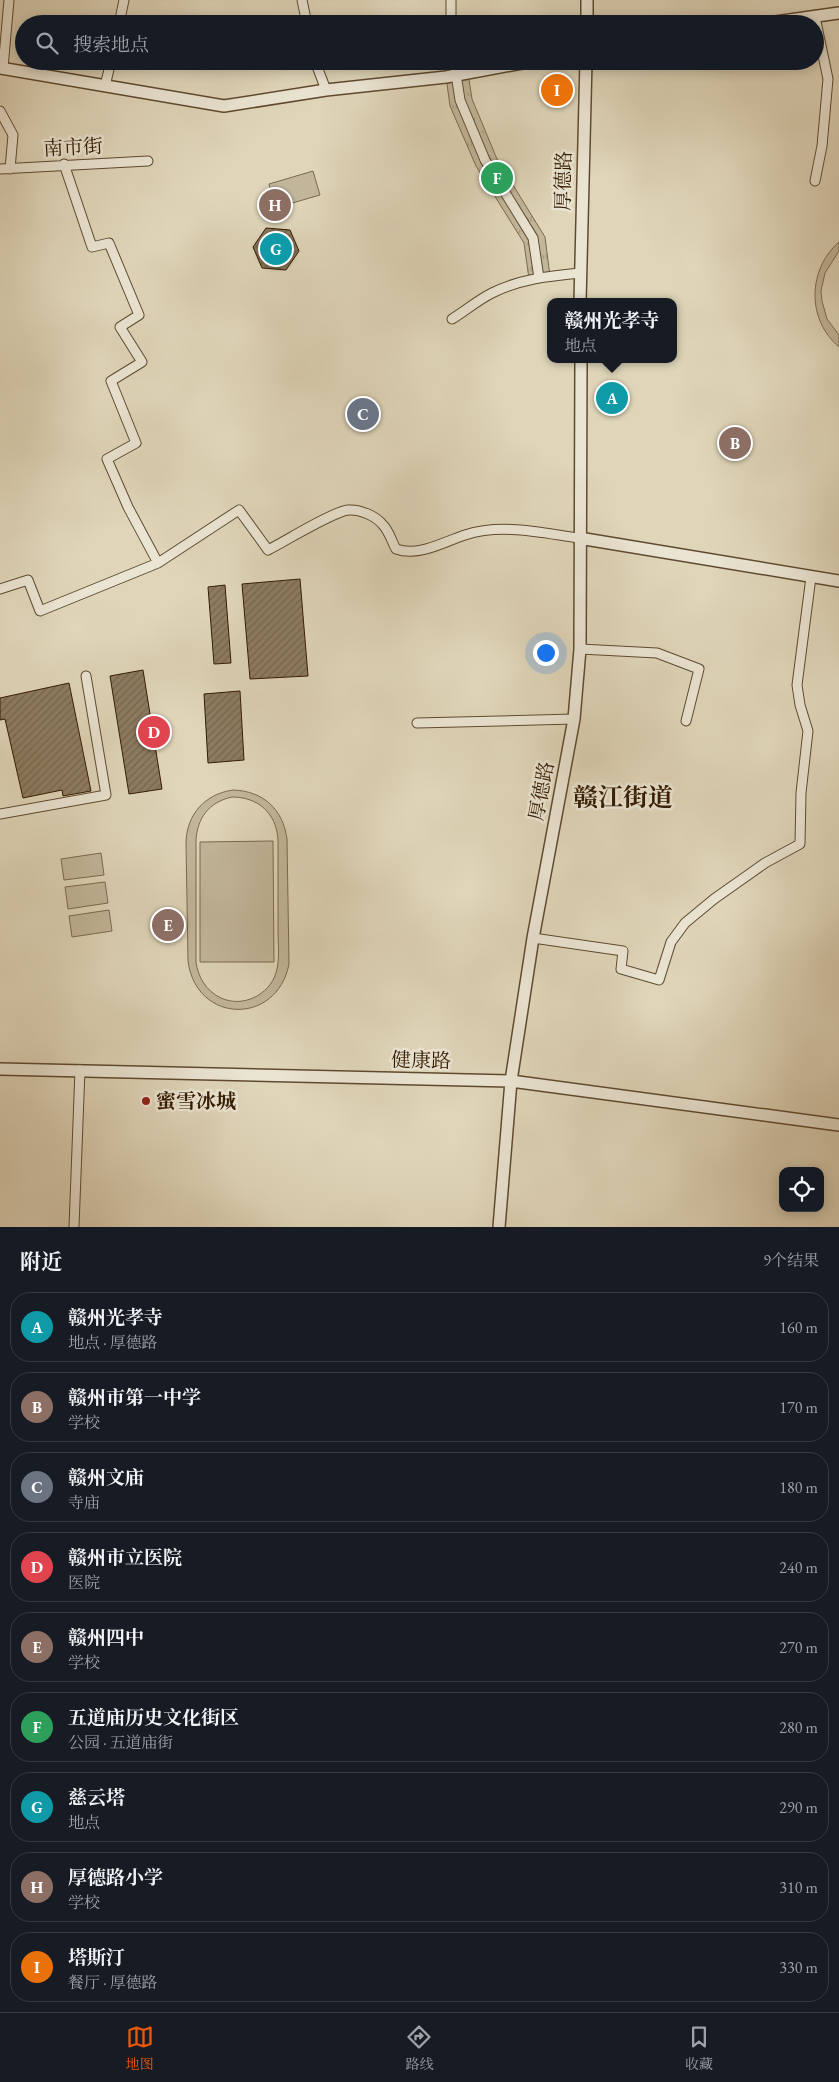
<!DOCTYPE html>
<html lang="zh">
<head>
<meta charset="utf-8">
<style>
  :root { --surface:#171b24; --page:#20242c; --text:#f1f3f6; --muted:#9ea1a6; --line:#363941; --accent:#ea580c }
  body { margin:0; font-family:"EB Garamond","Noto Serif SC",serif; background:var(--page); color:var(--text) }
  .controls { position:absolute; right:15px; bottom:15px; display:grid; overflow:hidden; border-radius:10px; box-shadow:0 2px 12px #0003 }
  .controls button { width:45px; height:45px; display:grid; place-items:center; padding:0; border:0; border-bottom:1px solid var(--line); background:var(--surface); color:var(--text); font:25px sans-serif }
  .you { position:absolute; left:545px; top:652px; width:18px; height:18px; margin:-12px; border:4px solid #fff; border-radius:50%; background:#1a73e8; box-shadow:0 0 0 8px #1a73e833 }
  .badge { display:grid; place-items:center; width:32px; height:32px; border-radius:50%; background:var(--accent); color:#fff; font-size:16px; font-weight:700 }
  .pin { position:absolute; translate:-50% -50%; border:2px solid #fff; box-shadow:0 1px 5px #0006 }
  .popup { position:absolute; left:547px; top:298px; width:130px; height:65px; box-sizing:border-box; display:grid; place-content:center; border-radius:10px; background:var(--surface); filter:drop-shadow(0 1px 4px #0005); font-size:16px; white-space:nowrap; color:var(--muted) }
  .popup b { font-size:19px; color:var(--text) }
  .popup::after { content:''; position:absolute; left:50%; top:100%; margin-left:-10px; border:10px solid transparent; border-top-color:var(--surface) }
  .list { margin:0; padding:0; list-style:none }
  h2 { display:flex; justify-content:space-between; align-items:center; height:65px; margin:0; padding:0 20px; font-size:21px }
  h2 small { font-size:16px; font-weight:400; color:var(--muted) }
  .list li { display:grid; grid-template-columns:32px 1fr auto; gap:15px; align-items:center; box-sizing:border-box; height:70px; margin:0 10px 10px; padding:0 10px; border:1px solid var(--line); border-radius:20px }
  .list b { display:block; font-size:19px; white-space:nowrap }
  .list p { margin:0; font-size:16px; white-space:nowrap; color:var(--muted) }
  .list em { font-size:16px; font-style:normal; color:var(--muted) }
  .icon { flex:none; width:28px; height:28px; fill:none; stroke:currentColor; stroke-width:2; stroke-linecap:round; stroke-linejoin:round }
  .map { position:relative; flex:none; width:839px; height:1227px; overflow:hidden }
  .search { position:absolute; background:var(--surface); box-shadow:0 2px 12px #0003; left:15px; right:15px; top:15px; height:55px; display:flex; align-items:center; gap:12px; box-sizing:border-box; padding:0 18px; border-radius:28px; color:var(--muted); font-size:19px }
  .sheet { height:785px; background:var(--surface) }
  nav { display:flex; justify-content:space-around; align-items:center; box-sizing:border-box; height:70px; border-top:1px solid var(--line); background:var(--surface); font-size:14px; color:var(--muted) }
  nav a { display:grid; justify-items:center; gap:2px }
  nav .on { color:var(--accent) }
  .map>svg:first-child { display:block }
</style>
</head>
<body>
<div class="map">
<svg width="839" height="1227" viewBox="0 0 839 1227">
  <defs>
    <pattern id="grass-tufts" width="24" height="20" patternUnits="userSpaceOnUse" patternTransform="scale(1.25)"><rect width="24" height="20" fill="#c2b69a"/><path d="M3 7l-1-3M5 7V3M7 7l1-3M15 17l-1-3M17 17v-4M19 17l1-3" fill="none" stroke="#a79c83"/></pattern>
    <pattern id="building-hatch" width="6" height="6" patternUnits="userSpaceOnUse" patternTransform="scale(1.25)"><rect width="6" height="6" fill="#8d7c61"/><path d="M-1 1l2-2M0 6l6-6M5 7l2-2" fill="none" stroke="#74654e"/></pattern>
  </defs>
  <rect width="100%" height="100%" fill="#dfd5b9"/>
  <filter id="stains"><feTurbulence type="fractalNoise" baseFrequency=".004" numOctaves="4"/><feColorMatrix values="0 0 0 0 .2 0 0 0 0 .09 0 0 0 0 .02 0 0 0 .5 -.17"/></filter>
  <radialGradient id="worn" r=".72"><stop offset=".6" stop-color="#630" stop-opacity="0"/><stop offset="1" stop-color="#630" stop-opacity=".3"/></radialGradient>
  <!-- grass -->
  <path fill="url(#grass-tufts)" stroke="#7b694e" d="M468,73L472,99L497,159L545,237L550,276L529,279L524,243L476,166L450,106L446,77Z"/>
  <!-- garden -->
  <path fill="#c2b69a" stroke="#7b694e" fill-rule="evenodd" d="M313,171L320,195L275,208L269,184Z
    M839,242V251L825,273L821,291L822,301L827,319L839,335V347C806,319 808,269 839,242Z
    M233,790C263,791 283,809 287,839L289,964C277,1026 196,1024 188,961L186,842C187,814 205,794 233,790ZM232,797C258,797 276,813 278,839C278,870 278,900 278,931C278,944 280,960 276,973C269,995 243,1008 221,998C206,991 198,977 196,962V841C197,818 209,802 232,797Z
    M273,841L274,962H200V842Z
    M101,853L104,875L64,880L61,859Z
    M105,882L108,903L68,909L65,887Z
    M109,910L112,931L72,937L69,916Z"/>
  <!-- building -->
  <path fill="url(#building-hatch)" stroke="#341c02" d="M266,228L290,230L299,251L286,270L262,268L253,247Z
    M300,579L308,676L250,679L242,584Z
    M225,585L231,663L214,664L208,587Z
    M143,670L162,789L129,794L110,676Z
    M69,683L91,791L63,796L62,790L23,798L5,719L0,720V698Z
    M240,691L244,760L208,763L204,694Z"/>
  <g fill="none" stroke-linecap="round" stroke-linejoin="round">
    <!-- minor casing -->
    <g stroke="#5f4a30" stroke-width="11">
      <path id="minor" d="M302,0L307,24
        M451,0V24
        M119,24L124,0
        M315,61L326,90
        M454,61L460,100L485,160L533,238L539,278
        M3,68L9,0
        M105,86L111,61
        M0,111L13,135L10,169
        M0,169L148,161
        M815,181L822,146L828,79L815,17
        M452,319C465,311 478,300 492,293C520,279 549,276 580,273
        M158,563L239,510L268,550C286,541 330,513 348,510C360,509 376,516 383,525C389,531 392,542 396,549C419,557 443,542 465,535C502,523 542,533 579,538
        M0,589L28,580L40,611L158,563L128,507L107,459L136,443L111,381L142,362L120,327L139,315L109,243L92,247L64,164
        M580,649L657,653L699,669L686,721
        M417,723L574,719
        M0,814L106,795L86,676
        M533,938L623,951L621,969L659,980L671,942L685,923L714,899L765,863L800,844L801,793L808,731L800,705L797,685L811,577
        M74,1227L80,1070"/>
    </g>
    <!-- tertiary casing -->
    <g stroke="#5f4a30" stroke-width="14">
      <path id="tertiary" d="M587,24V0
        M760,24L839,13
        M0,68L224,106L326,90L446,77L533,61
        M580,302L586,61
        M579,538L839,581
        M0,1069L511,1081L839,1125
        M499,1227L511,1081L533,938L574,719L580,649L581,359"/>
    </g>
    <!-- minor -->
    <use href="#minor" stroke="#eae4d2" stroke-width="9"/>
    <!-- tertiary -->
    <use href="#tertiary" stroke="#eae4d2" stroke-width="11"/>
  </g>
  <!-- markers -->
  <circle fill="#8f2418" stroke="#eae4d2" stroke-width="2" cx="146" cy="1101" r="5"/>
  <g text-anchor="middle" stroke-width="5" stroke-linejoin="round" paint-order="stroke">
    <!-- street labels -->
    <g font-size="20" fill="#341c02" stroke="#eae4d2">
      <text transform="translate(73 147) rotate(-3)" y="7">南市街</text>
      <text transform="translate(563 181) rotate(-89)" y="7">厚德路</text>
      <text transform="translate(541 791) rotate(-79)" y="7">厚德路</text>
      <text transform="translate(421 1060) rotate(1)" y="7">健康路</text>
    </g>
    <!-- poi labels -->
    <g font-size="20" font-weight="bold" fill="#341c02" stroke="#eae4d2" text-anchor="start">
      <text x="156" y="1108">蜜雪冰城</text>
    </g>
    <!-- district labels -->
    <g font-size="25" font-weight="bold" fill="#341c02" stroke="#eae4d2">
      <text x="623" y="806">赣江街道</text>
    </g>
  </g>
  <rect width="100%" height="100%" filter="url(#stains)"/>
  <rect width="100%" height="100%" fill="url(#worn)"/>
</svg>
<div class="controls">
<button><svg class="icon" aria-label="locate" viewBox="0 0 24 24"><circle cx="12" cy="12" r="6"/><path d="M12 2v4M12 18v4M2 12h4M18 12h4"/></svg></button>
</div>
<div class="you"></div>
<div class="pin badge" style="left:612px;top:398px;background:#0f9aa8">A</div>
<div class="popup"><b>赣州光孝寺</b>地点</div>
<div class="pin badge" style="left:735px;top:443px;background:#8d6e63">B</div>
<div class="pin badge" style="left:363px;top:414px;background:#6b7280">C</div>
<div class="pin badge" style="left:154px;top:732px;background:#e0444e">D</div>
<div class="pin badge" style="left:168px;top:925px;background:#8d6e63">E</div>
<div class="pin badge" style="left:497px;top:178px;background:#2e9e5b">F</div>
<div class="pin badge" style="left:276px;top:249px;background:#0f9aa8">G</div>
<div class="pin badge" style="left:275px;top:205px;background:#8d6e63">H</div>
<div class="pin badge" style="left:557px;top:90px;background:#e8710a">I</div>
<div class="search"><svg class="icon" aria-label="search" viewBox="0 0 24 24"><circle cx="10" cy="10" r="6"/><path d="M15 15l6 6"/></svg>搜索地点</div>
</div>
<section class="sheet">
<h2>附近<small>9个结果</small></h2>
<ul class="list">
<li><span class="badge" style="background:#0f9aa8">A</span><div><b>赣州光孝寺</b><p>地点 · 厚德路</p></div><em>160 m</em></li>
<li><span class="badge" style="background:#8d6e63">B</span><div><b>赣州市第一中学</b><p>学校</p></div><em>170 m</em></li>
<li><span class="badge" style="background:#6b7280">C</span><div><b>赣州文庙</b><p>寺庙</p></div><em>180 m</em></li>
<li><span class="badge" style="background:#e0444e">D</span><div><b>赣州市立医院</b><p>医院</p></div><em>240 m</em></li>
<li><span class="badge" style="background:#8d6e63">E</span><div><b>赣州四中</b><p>学校</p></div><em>270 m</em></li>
<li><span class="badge" style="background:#2e9e5b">F</span><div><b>五道庙历史文化街区</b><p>公园 · 五道庙街</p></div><em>280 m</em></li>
<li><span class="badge" style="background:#0f9aa8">G</span><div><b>慈云塔</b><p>地点</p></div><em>290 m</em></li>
<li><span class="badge" style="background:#8d6e63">H</span><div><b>厚德路小学</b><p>学校</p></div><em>310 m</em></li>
<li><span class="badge" style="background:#e8710a">I</span><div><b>塔斯汀</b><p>餐厅 · 厚德路</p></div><em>330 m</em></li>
</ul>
</section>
<nav>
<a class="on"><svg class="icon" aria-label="map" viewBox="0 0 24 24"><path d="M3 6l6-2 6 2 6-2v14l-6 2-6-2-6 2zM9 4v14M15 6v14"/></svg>地图</a>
<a><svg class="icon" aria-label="directions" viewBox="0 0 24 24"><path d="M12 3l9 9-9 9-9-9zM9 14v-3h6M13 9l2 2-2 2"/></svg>路线</a>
<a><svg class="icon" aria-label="saved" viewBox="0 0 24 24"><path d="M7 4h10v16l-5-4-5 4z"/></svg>收藏</a>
</nav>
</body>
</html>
